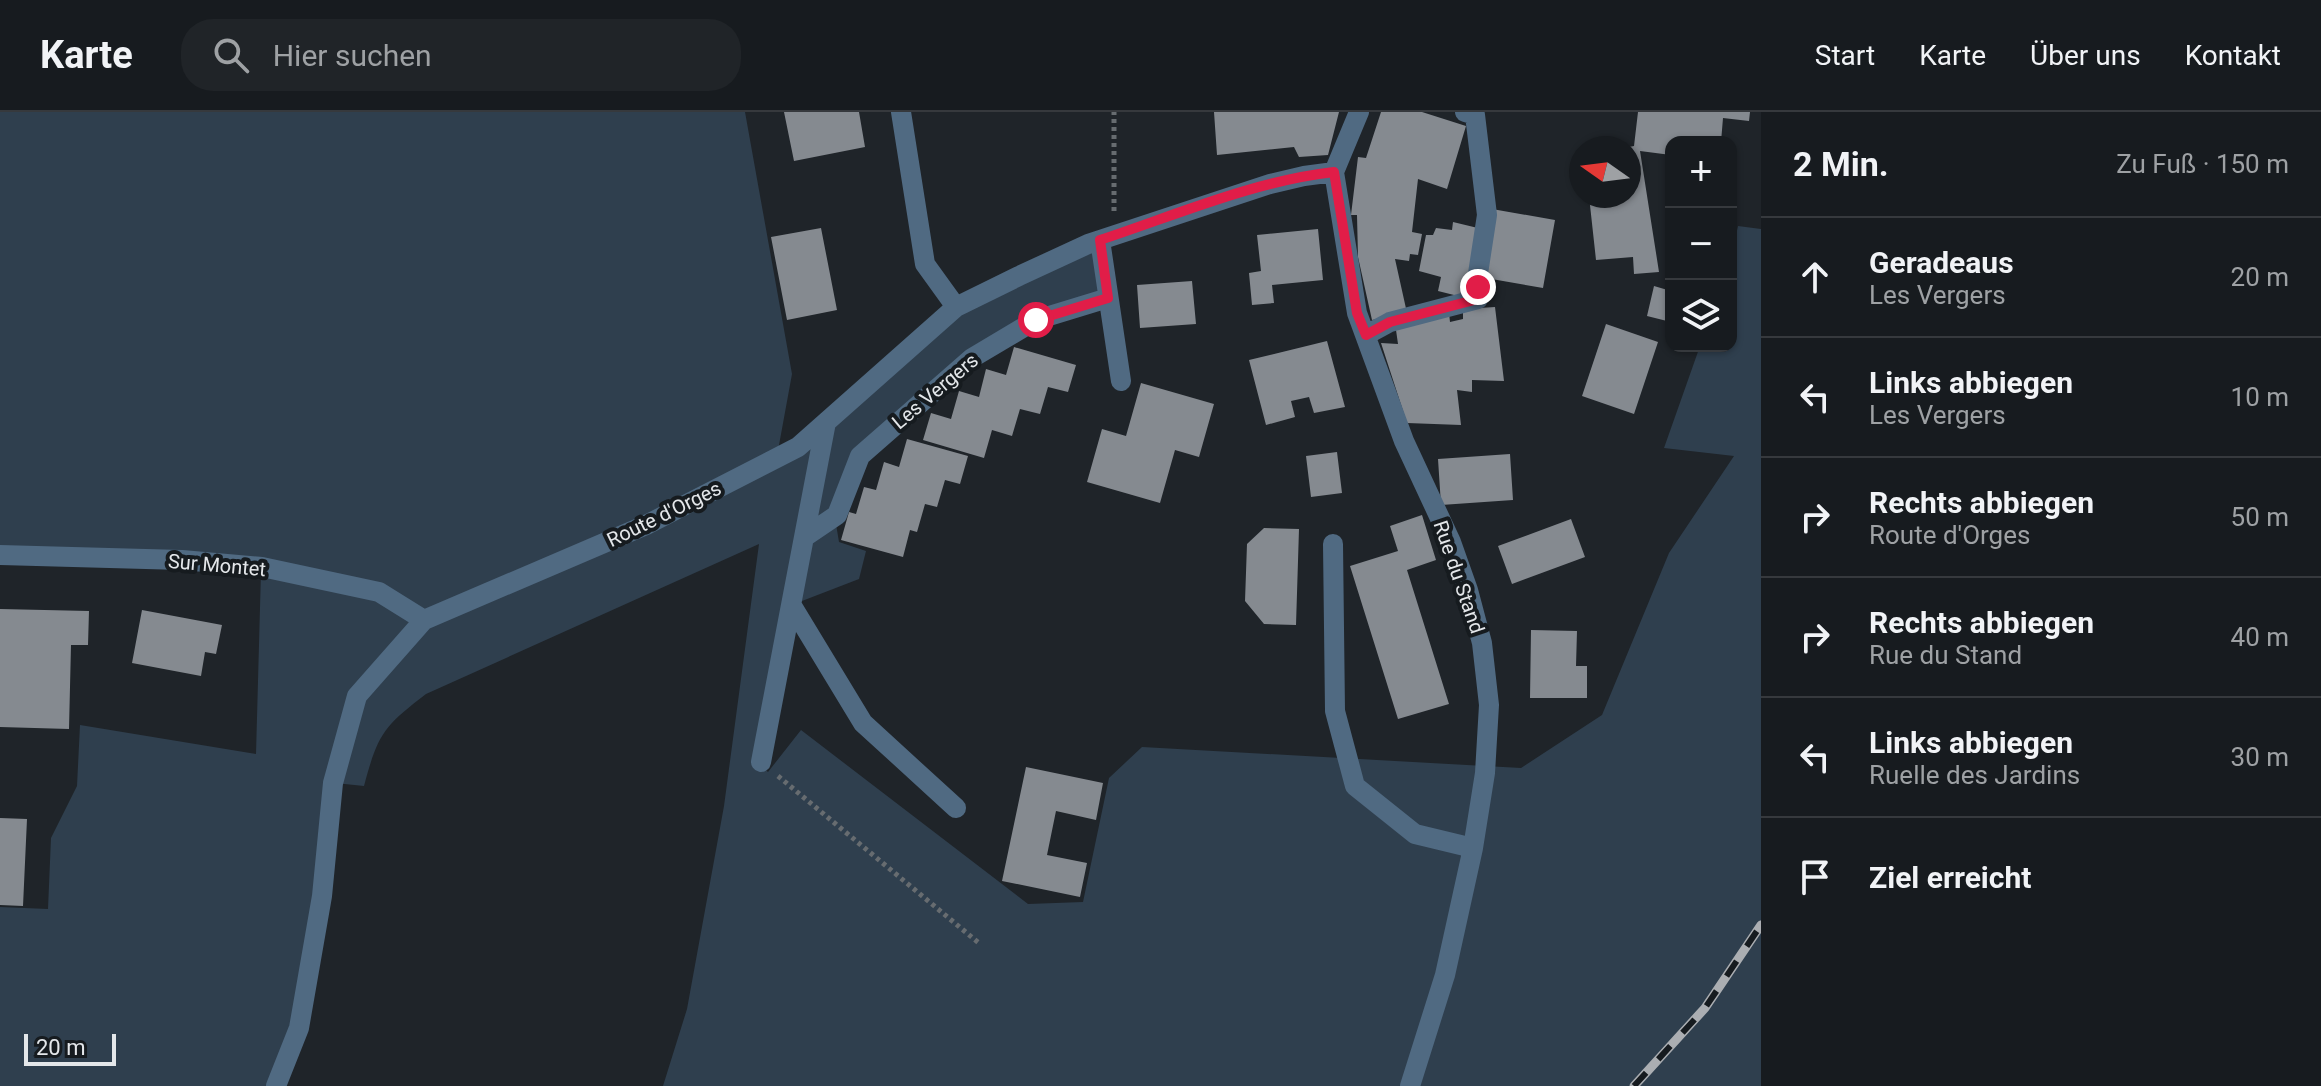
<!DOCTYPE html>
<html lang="de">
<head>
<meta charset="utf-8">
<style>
  :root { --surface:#171b1f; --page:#202428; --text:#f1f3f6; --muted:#9ea1a4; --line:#36393d }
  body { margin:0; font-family:Roboto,sans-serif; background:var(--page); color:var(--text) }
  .controls { position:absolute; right:24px; top:24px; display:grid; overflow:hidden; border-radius:16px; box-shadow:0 2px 6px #0004 }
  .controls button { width:72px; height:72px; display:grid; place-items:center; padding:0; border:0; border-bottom:2px solid var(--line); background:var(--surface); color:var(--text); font:40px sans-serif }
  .compass { position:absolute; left:1569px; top:24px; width:72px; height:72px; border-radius:50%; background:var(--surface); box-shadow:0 2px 6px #0004; rotate:284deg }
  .scale { position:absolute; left:24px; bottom:20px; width:92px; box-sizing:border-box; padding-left:8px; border:4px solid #e4e7ea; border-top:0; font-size:22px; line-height:28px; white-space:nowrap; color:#e4e7ea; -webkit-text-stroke:6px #161b1f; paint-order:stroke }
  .stop { position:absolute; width:24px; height:24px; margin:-18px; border:6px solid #e11d48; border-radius:50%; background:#fff }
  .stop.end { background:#e11d48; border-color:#fff; box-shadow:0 2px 8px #0008 }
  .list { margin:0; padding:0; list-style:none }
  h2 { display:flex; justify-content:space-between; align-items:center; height:104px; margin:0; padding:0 32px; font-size:34px }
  h2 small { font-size:26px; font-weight:400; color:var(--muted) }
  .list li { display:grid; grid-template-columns:52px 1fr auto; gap:24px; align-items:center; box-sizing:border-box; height:120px; padding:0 32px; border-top:2px solid var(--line) }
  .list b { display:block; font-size:30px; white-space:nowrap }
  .list p { margin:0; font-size:26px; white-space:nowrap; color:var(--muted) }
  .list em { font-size:26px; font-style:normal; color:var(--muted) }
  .icon { flex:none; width:44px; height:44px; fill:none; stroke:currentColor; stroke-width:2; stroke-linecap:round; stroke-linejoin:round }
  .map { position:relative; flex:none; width:1761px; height:974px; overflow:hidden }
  header { display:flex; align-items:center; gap:48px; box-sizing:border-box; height:112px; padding:0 40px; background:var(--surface); border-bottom:2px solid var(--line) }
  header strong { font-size:38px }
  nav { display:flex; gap:44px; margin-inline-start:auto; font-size:28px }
  .search { width:560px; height:72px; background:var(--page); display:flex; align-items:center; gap:20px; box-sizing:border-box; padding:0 28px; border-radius:32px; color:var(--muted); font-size:30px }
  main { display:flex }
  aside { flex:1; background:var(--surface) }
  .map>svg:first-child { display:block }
</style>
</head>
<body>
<header>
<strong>Karte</strong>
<div class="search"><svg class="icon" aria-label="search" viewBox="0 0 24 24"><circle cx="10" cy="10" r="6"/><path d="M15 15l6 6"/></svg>Hier suchen</div>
<nav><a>Start</a><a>Karte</a><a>Über uns</a><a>Kontakt</a></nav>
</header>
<main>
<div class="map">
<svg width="1761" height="974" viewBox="0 0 1761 974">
  <rect width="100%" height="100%" fill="#1f2429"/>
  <!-- green -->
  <path fill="#2f3f4e" d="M0,0H745L792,262L777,344L426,505L262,453L0,441Z
    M1738,114L1761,117V974H663L687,897L724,694L759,432L426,582C383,615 378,622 364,674L335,671L359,585L426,509L800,339L962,200L1097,132L1104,183L1035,204L856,339L834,400L839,430L866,439L859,467L789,494L758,651L768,660L801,618L1028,792L1083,790L1109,666L1142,635L1521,656L1602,603L1669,441L1734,344L1664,336L1700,234H1731V145Z
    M261,459L378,483L421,508L354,583L297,915L273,974H0V795L48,797L51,726L77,674L80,613L256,642Z"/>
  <!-- building -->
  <path fill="#858a90" d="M784,0H859L865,35L794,49Z
    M1214,0H1339L1328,43L1299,45L1294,35L1217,43Z
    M1381,0H1422L1466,14L1447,77L1418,67L1412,120L1422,122L1418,143L1410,142L1409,149L1395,147L1407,201L1372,208L1358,145L1357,103H1351L1358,45L1366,46Z
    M1638,0H1750L1749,9L1723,6L1721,30H1671V43L1640,39L1659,160L1634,162L1633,145L1596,148L1589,84H1629V35L1634,34Z
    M1492,97L1555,108L1543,176L1480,165Z
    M1453,110L1482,117L1466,186L1438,179L1441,165L1419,159L1426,123H1433L1436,116L1452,118Z
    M821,116L837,198L787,208L771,125Z
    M1318,117L1323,168L1272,173L1274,191L1252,193L1249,161L1261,159L1257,123Z
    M1192,169L1196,212L1140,216L1137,173Z
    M1654,174L1671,179V210L1647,204Z
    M1495,195L1504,269L1472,268V280L1457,278L1461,313L1407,311L1381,231L1398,232L1395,211L1449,201L1450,210L1463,207V197Z
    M1606,212L1658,230L1634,302L1582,284Z
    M1327,229L1345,295L1314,301L1309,285L1291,289L1295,305L1266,313L1249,248Z
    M1014,235L1076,253L1068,280L1048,275L1040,302L1020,297L1012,324L992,318L984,346L923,328L931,301L951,307L959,279L979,285L986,257L1006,263Z
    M1141,271L1214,292L1199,345L1175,338L1160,391L1087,370L1102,317L1126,324Z
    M907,327L968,344L960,372L945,368L937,395L925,392L917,420L910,418L903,445L841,428L849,400L856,402L864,375L876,378L884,350L899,355Z
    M1337,340L1342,381L1311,385L1306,344Z
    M1510,342L1513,388L1441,393L1438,347Z
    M1422,403L1436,448L1407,458L1449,592L1398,607L1350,454L1398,439L1390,414Z
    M1571,407L1585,445L1512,472L1498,434Z
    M1264,416L1299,417L1296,513L1264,512L1245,489L1247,432Z
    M0,497L89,499L88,533H71L69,617L0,615Z
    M142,498L222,513L216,542L205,540L201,564L132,551Z
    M1531,518L1577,519L1576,554H1587V586H1530Z
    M1026,655L1103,671L1096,708L1056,699L1047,743L1087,751L1080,785L1002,769Z
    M0,706L27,707L23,794L0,793Z"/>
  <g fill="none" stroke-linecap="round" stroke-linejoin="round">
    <!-- path -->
    <path stroke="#676c70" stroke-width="5" stroke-dasharray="4 4" stroke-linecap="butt" d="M1114,99V0
      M778,664L980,832"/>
    <!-- minor -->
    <path stroke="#506a82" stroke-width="20" d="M901,0L925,152L956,195
      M1359,0L1334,60L1357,201L1404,329L1451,430L1468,478L1482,531L1489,593L1485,661L1473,736L1445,863L1410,974
      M1100,128L1121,269
      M1366,223L1390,210L1478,187L1477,168L1487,103L1475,3L1465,0
      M806,424L837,403L860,344L972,246L1036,208L1108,186
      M1333,432L1335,599L1355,674L1415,722L1473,736
      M0,443L182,448L262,455L379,480L424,508
      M792,494L863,611L956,696
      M761,650L826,310
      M276,974L299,916L322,784L333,671L357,584L424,508L646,413L798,335L956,195L1019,164L1088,132L1270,72L1304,64L1334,60"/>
    <!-- rail casing -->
    <g stroke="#abaeb2" stroke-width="9">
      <path id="rail" d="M1634,974L1705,896L1761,813"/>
    </g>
    <!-- rail -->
    <use href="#rail" stroke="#161b1f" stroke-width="6" stroke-dasharray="18" stroke-linecap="butt"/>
  </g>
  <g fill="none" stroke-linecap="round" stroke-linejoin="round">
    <!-- route -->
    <path stroke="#e11d48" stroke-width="10" d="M1036,208L1108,186L1100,128C1176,103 1254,69 1334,60L1357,201L1366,223L1390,210L1478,187V175"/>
  </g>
  <g text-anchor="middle" stroke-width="8" stroke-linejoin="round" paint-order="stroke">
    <!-- street labels -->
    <g font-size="20" fill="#e4e7ea" stroke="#161b1f">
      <text transform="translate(935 279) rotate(-40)" y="7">Les Vergers</text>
      <text transform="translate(664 402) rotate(-26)" y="7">Route d'Orges</text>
      <text transform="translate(217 453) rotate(5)" y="7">Sur Montet</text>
      <text transform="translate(1459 465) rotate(71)" y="7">Rue du Stand</text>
    </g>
  </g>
</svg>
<div class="controls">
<button>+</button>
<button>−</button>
<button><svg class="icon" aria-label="layers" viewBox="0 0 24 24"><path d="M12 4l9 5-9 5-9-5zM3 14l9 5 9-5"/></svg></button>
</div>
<svg class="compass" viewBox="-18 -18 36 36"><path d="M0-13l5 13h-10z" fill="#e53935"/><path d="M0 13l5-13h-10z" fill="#9ea1a4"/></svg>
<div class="scale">20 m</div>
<div class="stop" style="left:1036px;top:208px"></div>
<div class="stop end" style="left:1478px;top:175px"></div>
</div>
<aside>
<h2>2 Min.<small>Zu Fuß · 150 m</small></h2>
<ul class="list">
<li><svg class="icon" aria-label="ahead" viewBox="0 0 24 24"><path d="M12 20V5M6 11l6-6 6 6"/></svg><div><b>Geradeaus</b><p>Les Vergers</p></div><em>20 m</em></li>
<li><svg class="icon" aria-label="left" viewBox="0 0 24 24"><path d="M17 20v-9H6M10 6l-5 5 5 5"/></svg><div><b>Links abbiegen</b><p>Les Vergers</p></div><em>10 m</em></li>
<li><svg class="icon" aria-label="right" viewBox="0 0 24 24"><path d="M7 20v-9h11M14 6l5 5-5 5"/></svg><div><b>Rechts abbiegen</b><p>Route d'Orges</p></div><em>50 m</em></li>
<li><svg class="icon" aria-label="right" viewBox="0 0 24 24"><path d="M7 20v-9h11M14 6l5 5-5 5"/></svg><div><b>Rechts abbiegen</b><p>Rue du Stand</p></div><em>40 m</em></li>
<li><svg class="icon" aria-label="left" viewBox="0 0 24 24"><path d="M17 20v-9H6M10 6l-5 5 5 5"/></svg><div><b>Links abbiegen</b><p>Ruelle des Jardins</p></div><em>30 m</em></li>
<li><svg class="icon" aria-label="arrive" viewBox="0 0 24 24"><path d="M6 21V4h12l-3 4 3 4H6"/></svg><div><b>Ziel erreicht</b></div></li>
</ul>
</aside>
</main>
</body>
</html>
